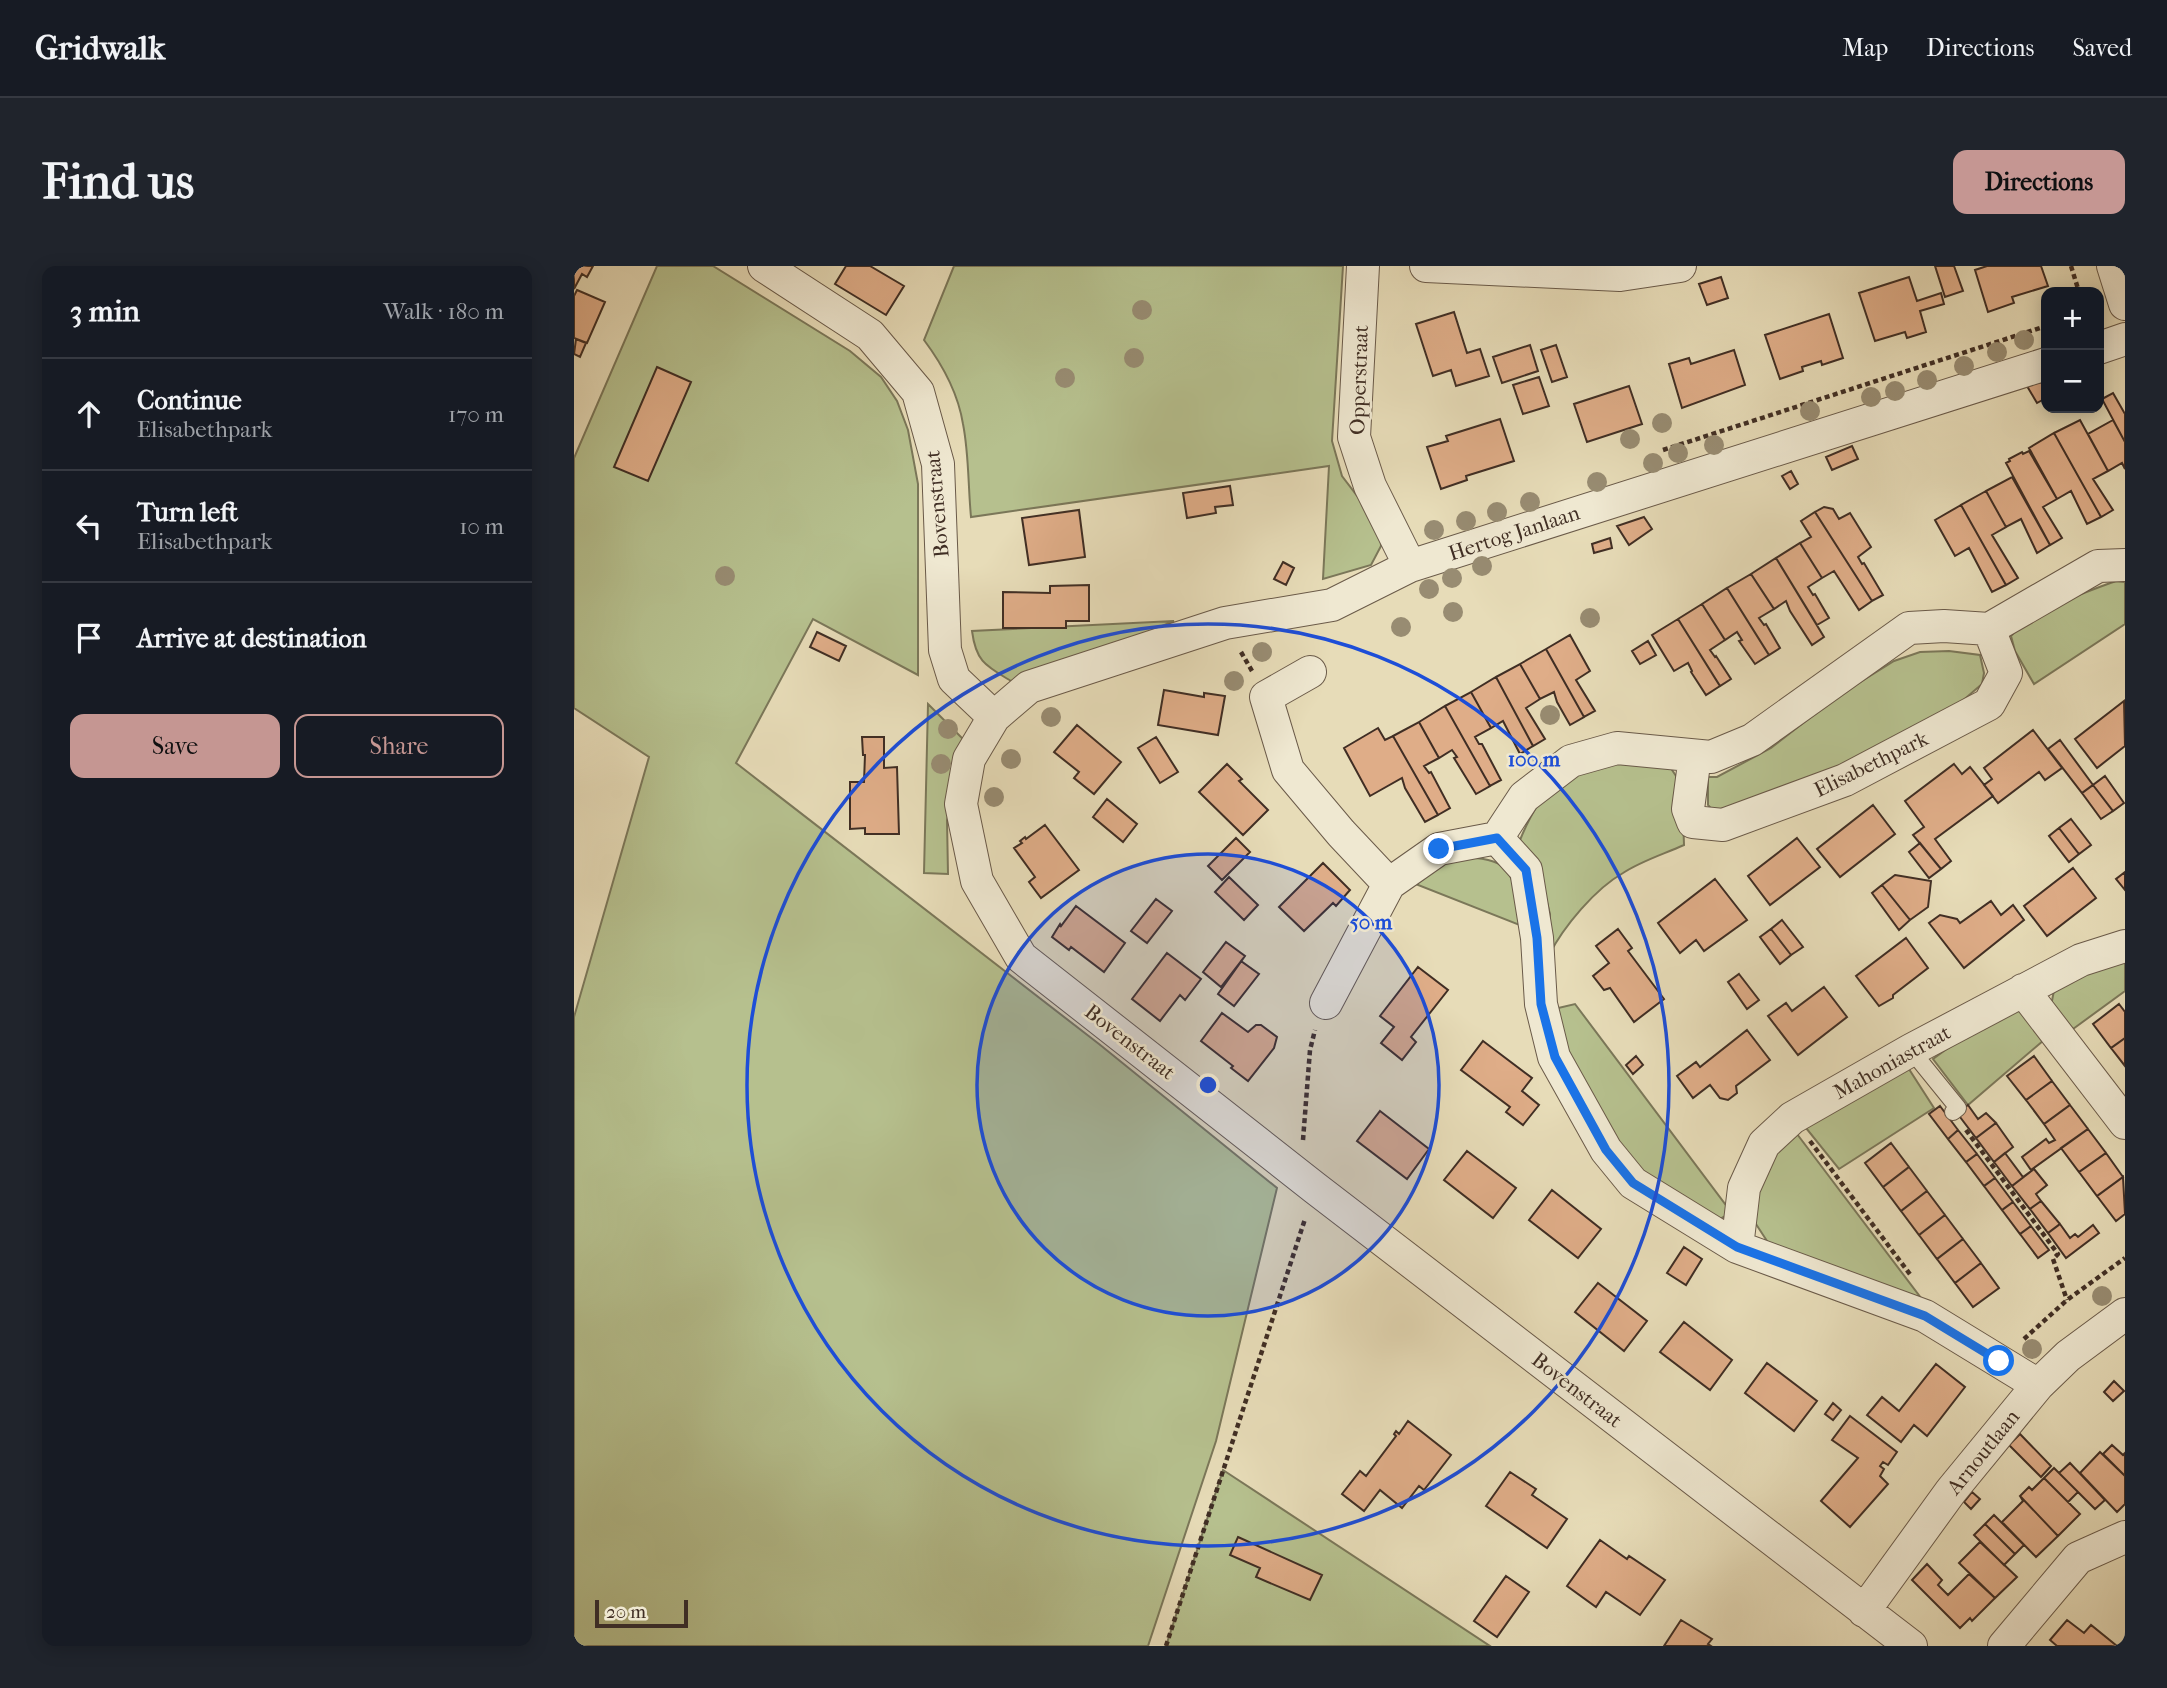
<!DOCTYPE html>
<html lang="en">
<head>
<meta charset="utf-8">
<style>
  :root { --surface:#171b24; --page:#20242c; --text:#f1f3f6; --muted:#9ea1a6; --line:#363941; --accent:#c59692 }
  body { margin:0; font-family:"IM FELL French Canon",serif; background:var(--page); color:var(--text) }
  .controls { position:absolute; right:21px; top:21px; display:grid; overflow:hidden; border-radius:14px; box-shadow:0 4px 18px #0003 }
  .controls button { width:63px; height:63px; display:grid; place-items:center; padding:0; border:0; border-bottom:2px solid var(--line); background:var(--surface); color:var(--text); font:35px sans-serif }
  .scale { position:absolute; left:21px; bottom:18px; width:93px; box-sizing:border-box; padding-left:7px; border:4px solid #402e24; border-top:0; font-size:19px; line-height:24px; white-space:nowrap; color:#402e24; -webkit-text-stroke:5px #efe8d1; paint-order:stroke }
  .stop { position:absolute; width:21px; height:21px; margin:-16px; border:5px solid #1a73e8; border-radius:50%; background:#fff }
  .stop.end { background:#1a73e8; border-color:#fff; box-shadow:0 2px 7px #0008 }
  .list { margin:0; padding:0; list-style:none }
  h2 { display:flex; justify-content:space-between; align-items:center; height:91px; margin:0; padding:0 28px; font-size:30px }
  h2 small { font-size:23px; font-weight:400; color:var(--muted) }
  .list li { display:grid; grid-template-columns:46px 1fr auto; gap:21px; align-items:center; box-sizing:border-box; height:112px; padding:0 28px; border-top:2px solid var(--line) }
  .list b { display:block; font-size:26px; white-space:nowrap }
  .list p { margin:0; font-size:23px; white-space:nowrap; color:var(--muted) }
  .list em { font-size:23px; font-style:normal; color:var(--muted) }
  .actions { display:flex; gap:14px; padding:21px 28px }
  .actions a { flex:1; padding:16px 0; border:2px solid var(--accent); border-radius:14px; text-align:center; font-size:24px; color:var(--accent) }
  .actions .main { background:var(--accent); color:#111 }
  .icon { flex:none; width:38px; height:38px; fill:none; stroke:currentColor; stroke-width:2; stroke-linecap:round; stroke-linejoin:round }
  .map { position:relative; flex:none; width:1551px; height:1380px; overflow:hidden; border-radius:14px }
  header { display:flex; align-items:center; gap:42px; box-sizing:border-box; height:98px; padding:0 35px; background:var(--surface); border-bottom:2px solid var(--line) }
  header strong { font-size:33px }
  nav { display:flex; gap:38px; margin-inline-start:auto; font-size:24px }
  .intro { display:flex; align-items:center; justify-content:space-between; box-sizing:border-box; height:168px; padding:0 42px }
  h1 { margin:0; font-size:49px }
  .button { padding:18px 32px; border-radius:14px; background:var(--accent); color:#111; font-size:24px; font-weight:700 }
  main { display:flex; gap:42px; padding:0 42px }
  aside { flex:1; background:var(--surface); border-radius:14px; box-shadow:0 4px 18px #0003 }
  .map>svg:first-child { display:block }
</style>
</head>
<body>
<header>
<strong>Gridwalk</strong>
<nav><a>Map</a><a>Directions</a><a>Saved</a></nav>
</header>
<div class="intro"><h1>Find us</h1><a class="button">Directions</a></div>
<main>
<aside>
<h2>3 min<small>Walk · 180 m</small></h2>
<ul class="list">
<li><svg class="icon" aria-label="ahead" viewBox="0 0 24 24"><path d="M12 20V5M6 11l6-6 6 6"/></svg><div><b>Continue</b><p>Elisabethpark</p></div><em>170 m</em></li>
<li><svg class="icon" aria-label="left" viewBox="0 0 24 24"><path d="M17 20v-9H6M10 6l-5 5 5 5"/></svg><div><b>Turn left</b><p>Elisabethpark</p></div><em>10 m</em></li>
<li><svg class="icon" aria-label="arrive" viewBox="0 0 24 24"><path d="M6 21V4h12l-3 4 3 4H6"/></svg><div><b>Arrive at destination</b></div></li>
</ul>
<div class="actions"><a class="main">Save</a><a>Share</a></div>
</aside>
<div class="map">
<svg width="1551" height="1380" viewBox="0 0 1551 1380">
  <rect width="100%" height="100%" fill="#e7dcb8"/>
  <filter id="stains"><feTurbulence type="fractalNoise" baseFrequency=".00286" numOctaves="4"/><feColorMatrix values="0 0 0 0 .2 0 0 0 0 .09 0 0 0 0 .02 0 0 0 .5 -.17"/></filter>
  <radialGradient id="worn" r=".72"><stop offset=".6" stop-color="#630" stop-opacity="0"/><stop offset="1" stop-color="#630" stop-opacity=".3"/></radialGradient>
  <!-- green -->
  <path fill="#b6c08e" stroke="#7b7759" stroke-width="2" d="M83,0H139L276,85L307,111L323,135L334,164L344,218V409L239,353L162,497L525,778L703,922L642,1175L574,1380H0V751L75,491L0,442V192Z
    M380,0H769L758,175L768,210L806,260L807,280L797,299L749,313L755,200L397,251C394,220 395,188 389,158C384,127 368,98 350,74Z
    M1542,315L1551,316V358L1460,418L1441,385L1437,370C1460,344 1509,327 1542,315Z
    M600,355C551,375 488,407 437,415C412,400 402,396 398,365Z
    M1375,385L1406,389L1410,407L1408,418L1386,437L1313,478L1173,541L1140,546L1134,539V511H1143L1197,482L1264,430L1320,395L1346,386Z
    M354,438L392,476L373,554L374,608L350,607Z
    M1041,497L1096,501L1108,519L1110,579C1090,588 1067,595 1049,607C1021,623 990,660 975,689L976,648L969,620L946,574C953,557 963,535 978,522C995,509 1021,503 1041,497Z
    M884,591C944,592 937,609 948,660L839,617L845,606Z
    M1551,691V725L1499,763L1477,740L1482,714Z
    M1001,738L1154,942L1151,950L1142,955L1114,941L1054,894L997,796L980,743Z
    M1443,744L1456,751L1470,774L1394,839L1359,793L1418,750Z
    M1333,800L1360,842L1265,903L1228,857Z
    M1220,864L1347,1032L1195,978L1178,952L1181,914Z
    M649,1204L916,1380H592Z"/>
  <!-- building -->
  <path fill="#dfad88" stroke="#402e24" stroke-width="2" d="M0,0H19L13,11L8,8L0,23Z
    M272,0H296L330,20L312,49L261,18Z
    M1361,0H1380L1389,25L1371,31Z
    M1413,0H1467L1474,20L1438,31L1440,37L1414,46L1401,4Z
    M1147,11L1154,32L1133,39L1125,18Z
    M1335,11L1343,35L1367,27L1370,38L1346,45L1352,66L1333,72L1331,66L1301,75L1285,27Z
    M3,24L31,36L13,77L0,72V30Z
    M880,46L893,87L906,83L915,110L882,120L877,104L859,110L842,58Z
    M1255,48L1269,92L1248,99L1247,95L1228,101L1229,105L1206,113L1191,69Z
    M2,73L12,77L6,91L0,88Z
    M956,79L964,105L928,117L919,91Z
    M982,79L993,111L978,116L967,84Z
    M1160,84L1171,119L1108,142L1095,98L1115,92L1117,98Z
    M83,101L117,116L74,215L40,201Z
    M965,111L975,140L949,148L939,119Z
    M1467,116L1472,125V132L1463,137L1453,120Z
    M1055,120L1068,158L1013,176L1000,138Z
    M1539,127L1551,148V176L1528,133Z
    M926,153L940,195L892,210L893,214L867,223L853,181L874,175L872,170Z
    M1506,154L1534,205L1519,213L1539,244L1527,251L1480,167Z
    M1539,154L1551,176V203L1548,197L1534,205L1514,168Z
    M1480,167L1527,251L1513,258L1497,225L1483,233L1455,182Z
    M1278,180L1284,193L1258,204L1252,191Z
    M1455,185L1483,233L1469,241L1488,272L1476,279L1432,197L1436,195L1435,193L1448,186L1449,188Z
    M1217,205L1224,218L1216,223L1208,210Z
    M1438,211L1476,279L1463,287L1447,253L1432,261L1412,225Z
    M656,220L659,239L641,241L642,247L613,252L609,227Z
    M1412,225L1432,261L1418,269L1444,312L1432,319L1387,239Z
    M1387,239L1432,319L1418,326L1395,282L1381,290L1361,254Z
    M1250,241L1259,243L1265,253L1276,247L1297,281L1284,291L1288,298L1290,297L1309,329L1298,335L1241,246Z
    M505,244L511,291L455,299L448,252Z
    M1241,246L1298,335L1285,344L1260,305L1248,312L1226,277L1237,271L1227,255Z
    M1070,251L1078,263L1055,279L1043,260Z
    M1036,272L1038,282L1020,287L1018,278Z
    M1226,277L1248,312L1234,321L1239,329L1241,328L1255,352L1243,359L1202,292Z
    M1202,292L1250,371L1238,379L1216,345L1212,335L1200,343L1177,308Z
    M709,296L720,302L712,319L700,313Z
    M1177,308L1200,343L1185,352L1190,359L1192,358L1206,382L1195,389L1153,322Z
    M515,319V355H492V362H429V326L476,327V320Z
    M1153,322L1195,389L1181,398L1165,375L1168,374L1163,366L1151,374L1128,338Z
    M1128,338L1151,374L1136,384L1141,391L1142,390L1157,413L1146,420L1104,353Z
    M1104,353L1146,420L1132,429L1117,406L1118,405L1114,397L1100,405L1078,369Z
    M243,366L272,380L265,395L236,381Z
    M996,369L1016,405L1002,414L1021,445L1010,451L972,383Z
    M1074,375L1082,389L1066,398L1058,385Z
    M972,383L1010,451L996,459L983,436L980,426L966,433L946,398Z
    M946,398L966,433L952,442L971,473L959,480L922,411Z
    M922,411L959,480L946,488L929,455L917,462L897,426Z
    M590,424L630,431V427L651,430L644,469L584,459Z
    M897,426L917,462L901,471L905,478H908L927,514L916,520L871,440Z
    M1550,435L1551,480L1523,502L1501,473Z
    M871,440L916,520L902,528L880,492L883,491L878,484L865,492L845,456Z
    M845,456L865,492L850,500L855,507L857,506L876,542L864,549L819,470Z
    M503,459L547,496L520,528L500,512L505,506L480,486Z
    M804,462L811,474L819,470L864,549L851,556L831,522L828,512L796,530L770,482Z
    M1459,464L1488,502L1471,514L1465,506L1424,537L1410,519L1418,513L1410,502Z
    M288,471H310V502L323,501L325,568H291V562L276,563V516H290L291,489H289Z
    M582,471L604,506L586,517L564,482Z
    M1486,474L1519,519L1508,527L1474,483Z
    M653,498L668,513L665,515L694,544L669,569L625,526Z
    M1380,498L1388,508L1396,501L1419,530L1361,573L1377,595L1367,603L1339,569L1350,561L1331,535Z
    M1531,510L1550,537L1539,545L1519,519Z
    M1519,519L1539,545L1527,553L1508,527Z
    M533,533L563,558L549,576L519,551Z
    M1299,539L1321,568L1266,611L1243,583Z
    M1497,553L1517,579L1505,588L1485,562Z
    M471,559L505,604L467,632L455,616L461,611L440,582L448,577L446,575L451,571L452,573Z
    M1485,562L1505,588L1495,596L1475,570Z
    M662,572L676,586L648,614L634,600Z
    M1223,572L1246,601L1196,639L1174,610Z
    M1346,577L1367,603L1355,612L1335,586Z
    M749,597L776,624L762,640L759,637L730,665L705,641Z
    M1499,602L1522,632L1473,670L1450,640Z
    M1551,606V624L1542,613Z
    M1321,609L1357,615L1354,641L1336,654L1308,619Z
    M655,611L684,639L670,654L641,626Z
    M1141,613L1173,654L1130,685L1122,674L1106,687L1084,657Z
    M1308,619L1336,654L1325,664L1298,627Z
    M582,633L598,645L573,677L557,665Z
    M1417,635L1427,649L1439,639L1450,654L1390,702L1355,657L1366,649L1383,653L1386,657Z
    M502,640L551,677L530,706L497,681L495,684L478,671L486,658L487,660Z
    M1208,654L1229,681L1217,689L1197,663Z
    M1044,663L1058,682L1054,685L1090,733L1060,756L1036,722L1030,724L1019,710L1035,697L1022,680Z
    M1197,663L1217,689L1206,698L1186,671Z
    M1332,672L1354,702L1319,729V732L1305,740L1282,710Z
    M652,676L671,690L647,721L629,706Z
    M593,687L627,713L611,734L606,729L586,755L558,733Z
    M671,690L667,695L685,708L660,740L644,728Z
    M844,701L874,724L837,771L842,776L828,794L807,777L820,761L806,750Z
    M1165,708L1185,734L1173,743L1154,716Z
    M1250,721L1273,751L1224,789L1194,750L1212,737L1218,745Z
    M1545,738L1551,746V772L1537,782L1519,758Z
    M648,747L674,766L682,759H687L703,771L700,782L674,815L657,802L659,800L627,775Z
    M1173,764L1196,794L1162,820L1163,827L1154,834L1146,832L1136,819L1119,832L1103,810L1122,796L1126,801Z
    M1551,772V800L1537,782Z
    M909,775L958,812L948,825L965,839L949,859L932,846L936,841L887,804Z
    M1062,790L1069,799L1059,808L1052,799Z
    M1460,790L1478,815L1452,834L1433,810Z
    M1478,815L1496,839L1470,858L1452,834Z
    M1394,839L1404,853L1412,847L1422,857L1402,872L1383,847Z
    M1496,839L1514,863L1457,904L1448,891L1472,873L1475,877L1481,874L1470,858Z
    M1366,840L1384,864L1374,873L1355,848Z
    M806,845L855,883L833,913L783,875Z
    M1422,857L1439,881L1420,896L1402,872Z
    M1514,863L1532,887L1505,906L1487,882Z
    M1384,864L1403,888L1392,896L1374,873Z
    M1317,877L1335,901L1309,921L1291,897Z
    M893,885L942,922L919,952L870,914Z
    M1431,887L1449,911L1460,903L1438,920L1420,896Z
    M1532,887L1549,911L1523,930L1505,906Z
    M1403,888L1421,912L1410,920L1392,896Z
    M1335,901L1353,925L1327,945L1309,921Z
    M1460,903L1473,919L1462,928L1467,935L1456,943L1438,920Z
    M1549,911L1551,948L1542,955L1523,930Z
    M1421,912L1439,936L1428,944L1410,920Z
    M978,924L1027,963L1004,992L955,954Z
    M1353,925L1371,949L1345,969L1327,945Z
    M1467,935L1486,958L1474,967L1456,943Z
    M1439,936L1457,960L1446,968L1428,944Z
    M1371,949L1389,973L1363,993L1345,969Z
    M1486,958L1496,972L1501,968L1504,971L1519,959L1525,967L1492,992L1474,967Z
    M1457,960L1475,984L1464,992L1446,968Z
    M1389,973L1407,997L1381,1017L1363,993Z
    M1110,981L1128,993L1112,1019L1093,1007Z
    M1407,997L1425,1022L1399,1041L1381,1017Z
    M1024,1017L1073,1055L1050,1085L1001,1046Z
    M1110,1056L1158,1094L1136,1124L1086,1086Z
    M1193,1097L1243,1135L1220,1165L1171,1127Z
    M1362,1098L1391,1121L1353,1170L1340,1159L1327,1176L1293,1149L1308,1131L1325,1145Z
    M1540,1115L1550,1125L1539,1135L1530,1126Z
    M1259,1137L1267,1144L1259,1154L1251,1148Z
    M1276,1150L1323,1186L1314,1199L1309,1196L1306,1200L1310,1203L1306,1210L1314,1218L1276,1261L1247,1235L1284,1192L1258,1174Z
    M834,1155L877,1189L850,1224L845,1220L828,1242L806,1224L790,1245L768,1228L786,1205L792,1210L822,1170L820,1168L822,1165L825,1168Z
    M1446,1168L1477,1200L1467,1211L1435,1179Z
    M1538,1179L1549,1189L1551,1187V1210L1529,1188Z
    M1526,1186L1551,1210V1238L1543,1246L1506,1207Z
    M1496,1197L1531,1234L1521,1243L1485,1207Z
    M1480,1202L1504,1226L1494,1236L1470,1212Z
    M936,1206L962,1223L958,1229L993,1253L973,1282L912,1240Z
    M1470,1212L1506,1248L1484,1270L1446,1230L1455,1221L1458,1224Z
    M1398,1226L1406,1233L1397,1243L1390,1236Z
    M1446,1230L1484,1270L1462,1291L1428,1256L1449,1235Z
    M1420,1249L1450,1279L1441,1288L1411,1258Z
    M1411,1258L1441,1288L1430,1299L1400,1269Z
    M664,1271L748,1309L736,1334L682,1311L686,1302L656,1289Z
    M1026,1274L1053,1293L1055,1290L1091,1314L1066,1349L1032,1326L1022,1341L993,1320Z
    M1406,1276L1443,1311L1421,1332L1385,1297Z
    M1353,1298L1368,1314L1364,1319L1374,1329L1395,1308L1421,1332L1398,1355L1396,1352L1386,1362L1338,1314Z
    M932,1310L955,1326L923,1371L900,1355Z
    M1107,1354L1138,1373L1134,1378L1137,1380H1090Z
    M1493,1354L1510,1367L1517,1359L1543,1380H1483L1476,1374Z"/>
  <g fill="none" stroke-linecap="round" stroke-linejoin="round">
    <!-- service casing -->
    <g stroke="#6a5a49" stroke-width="18">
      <path id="service" d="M1337,784L1384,842L1379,846"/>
    </g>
    <!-- minor casing -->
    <g stroke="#6a5a49" stroke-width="34">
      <path id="minor" d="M190,0L296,69L344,126L364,198L371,384L380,413L420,451
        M789,0L780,171L796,220L836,300
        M852,0L1046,9L1106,0
        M1539,0L1551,38
        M1525,82L1551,73
        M736,406L692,431L714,504L767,567L815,618
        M1121,490L1114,543L1119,556L1149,559L1271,514L1415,438L1432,407L1415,363
        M923,572L952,604L963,672L967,738L980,791L1032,884L1059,917L1163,981L1351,1050L1464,1119
        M1449,724L1551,857
        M752,737L815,618L865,583L923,572L950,531L997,495L1043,482L1137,491L1178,474L1335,362L1370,360L1415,363L1524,300L1551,299
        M1163,981L1170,922L1190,878L1218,852L1337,784L1507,694L1551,680
        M1290,1345L1377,1225L1464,1119L1494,1090L1551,1048
        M1337,1380L741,922L447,691L403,615L387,538L395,493L420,451L455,421L651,357L758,339L836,300L1472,98
        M1430,1380L1504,1292L1551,1271"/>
    </g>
    <!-- path -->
    <path stroke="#402e24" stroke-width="4.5" stroke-dasharray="5 3.5" stroke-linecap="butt" d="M1497,0L1505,26
      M1089,184L1472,60
      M667,386L678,405
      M1392,864L1484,988L1479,993L1493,1034
      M729,874L736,784L741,764
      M1236,875L1338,1011
      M1450,1073L1493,1034L1551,992
      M592,1380L731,953"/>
    <!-- service -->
    <use href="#service" stroke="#efe8d1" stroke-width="16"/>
    <!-- minor -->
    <use href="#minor" stroke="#efe8d1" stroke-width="32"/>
  </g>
  <!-- trees -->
  <g fill="#988c72">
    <circle cx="568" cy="44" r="10"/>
    <circle cx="1450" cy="74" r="10"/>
    <circle cx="1423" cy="86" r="10"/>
    <circle cx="560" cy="92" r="10"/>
    <circle cx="1390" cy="100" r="10"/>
    <circle cx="491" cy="112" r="10"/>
    <circle cx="1353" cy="114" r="10"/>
    <circle cx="1321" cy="125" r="10"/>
    <circle cx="1297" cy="131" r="10"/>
    <circle cx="1236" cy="145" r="10"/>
    <circle cx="1088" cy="157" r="10"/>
    <circle cx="1056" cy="173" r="10"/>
    <circle cx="1140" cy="179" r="10"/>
    <circle cx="1104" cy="187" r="10"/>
    <circle cx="1079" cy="197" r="10"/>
    <circle cx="1023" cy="216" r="10"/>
    <circle cx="956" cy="236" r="10"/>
    <circle cx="923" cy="246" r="10"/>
    <circle cx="892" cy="255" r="10"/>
    <circle cx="860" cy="264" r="10"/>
    <circle cx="908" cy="300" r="10"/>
    <circle cx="151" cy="310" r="10"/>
    <circle cx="878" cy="312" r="10"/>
    <circle cx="855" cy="323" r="10"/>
    <circle cx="879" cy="346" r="10"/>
    <circle cx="1016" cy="352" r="10"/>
    <circle cx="827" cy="361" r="10"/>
    <circle cx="688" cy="386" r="10"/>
    <circle cx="660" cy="415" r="10"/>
    <circle cx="976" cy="449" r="10"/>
    <circle cx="477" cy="451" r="10"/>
    <circle cx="374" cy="463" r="10"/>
    <circle cx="437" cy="493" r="10"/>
    <circle cx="367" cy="498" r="10"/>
    <circle cx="420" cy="531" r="10"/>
    <circle cx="1528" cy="1030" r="10"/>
    <circle cx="1458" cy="1083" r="10"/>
  </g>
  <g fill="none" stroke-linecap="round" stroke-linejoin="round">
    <!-- route -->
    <path stroke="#1a73e8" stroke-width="9" d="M865,583L923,572L952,604L963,672L967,738L981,791L1032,884L1059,917L1163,981L1351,1050L1425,1095"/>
  </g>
  <!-- distance rings -->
  <circle cx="634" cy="819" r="231" fill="#1d4ed8" fill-opacity=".12"/>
  <g fill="none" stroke="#1d4ed8" stroke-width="3.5">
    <circle cx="634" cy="819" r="231"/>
    <circle cx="634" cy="819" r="461"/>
  </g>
  <g text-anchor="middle" stroke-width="5" stroke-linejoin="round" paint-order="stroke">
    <!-- street labels -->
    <g font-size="21" fill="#402e24" stroke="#efe8d1">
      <text transform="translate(785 114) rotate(-88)" y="7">Opperstraat</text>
      <text transform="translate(363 238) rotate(-95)" y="7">Bovenstraat</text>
      <text transform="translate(940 267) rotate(-18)" y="7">Hertog Janlaan</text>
      <text transform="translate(1297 498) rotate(-26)" y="7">Elisabethpark</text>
      <text transform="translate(556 776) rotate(38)" y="7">Bovenstraat</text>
      <text transform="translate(1318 796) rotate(-29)" y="7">Mahoniastraat</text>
      <text transform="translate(1003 1124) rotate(38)" y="7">Bovenstraat</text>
      <text transform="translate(1409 1186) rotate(-51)" y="7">Arnoutlaan</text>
    </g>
  </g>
  <circle cx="634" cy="819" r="10" fill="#1d4ed8" stroke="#efe8d1" stroke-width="3.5"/>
  <g font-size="21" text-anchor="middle" font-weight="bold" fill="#1d4ed8" stroke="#efe8d1" stroke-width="5" stroke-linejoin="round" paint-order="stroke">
    <text x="960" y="500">100 m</text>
    <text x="797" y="663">50 m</text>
  </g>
  <rect width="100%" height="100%" filter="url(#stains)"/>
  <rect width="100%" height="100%" fill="url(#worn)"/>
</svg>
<div class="controls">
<button>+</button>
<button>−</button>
</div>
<div class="scale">20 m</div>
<div class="stop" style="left:1425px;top:1095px"></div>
<div class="stop end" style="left:865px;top:583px"></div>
</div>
</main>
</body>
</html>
